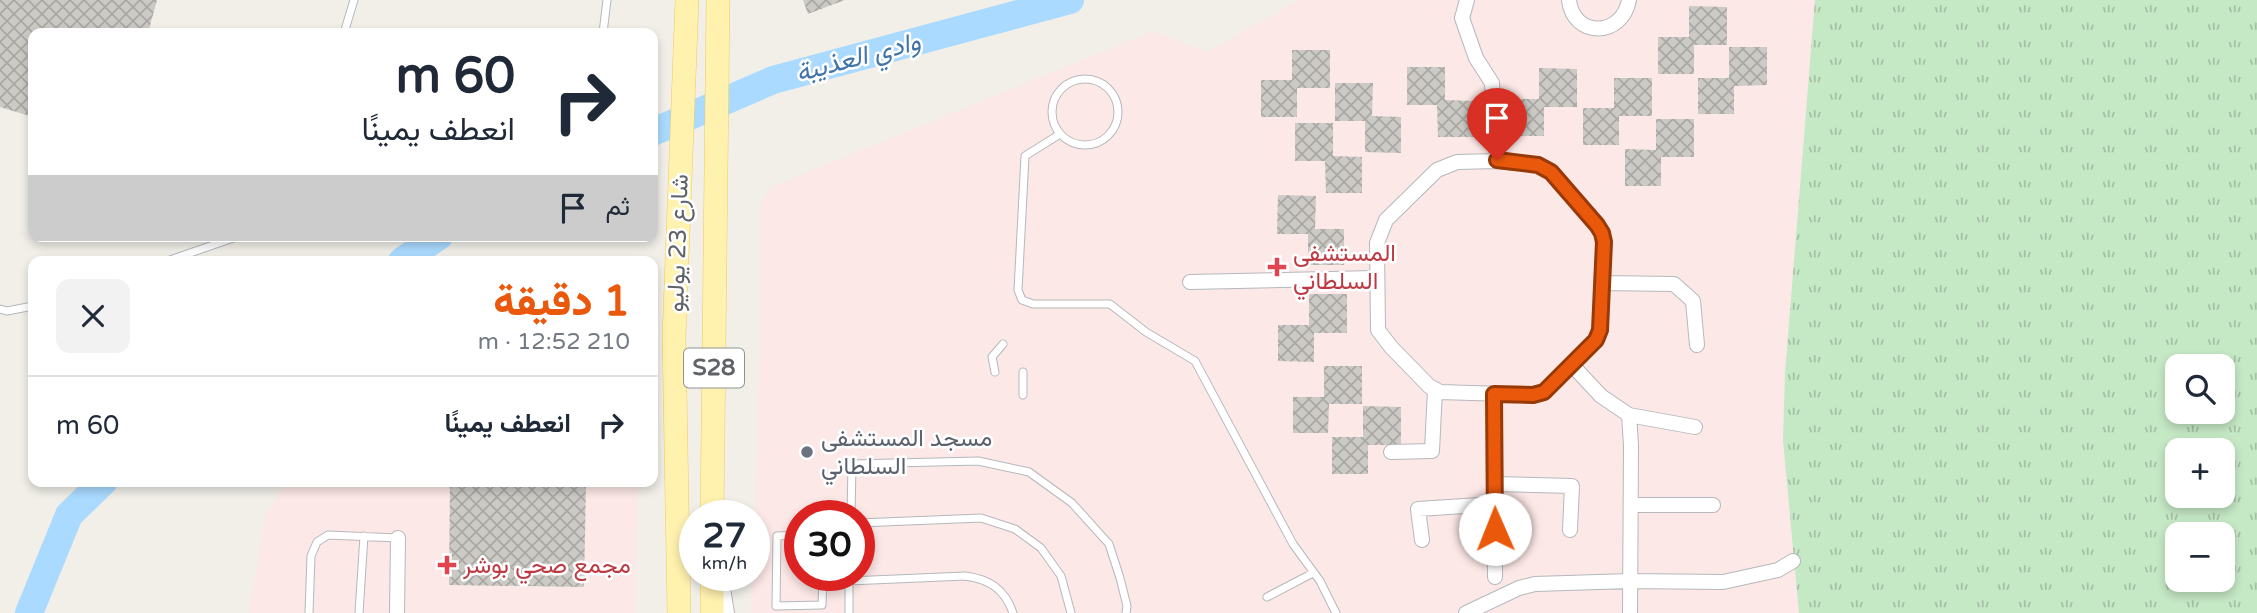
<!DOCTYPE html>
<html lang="ar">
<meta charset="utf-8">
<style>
body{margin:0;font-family:"Varela Round",Vazirmatn,sans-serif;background:#f2f2f3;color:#1f2937;direction:rtl;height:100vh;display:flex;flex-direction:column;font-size:26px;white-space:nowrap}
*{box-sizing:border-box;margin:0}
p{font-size:23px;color:#747a83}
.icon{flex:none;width:38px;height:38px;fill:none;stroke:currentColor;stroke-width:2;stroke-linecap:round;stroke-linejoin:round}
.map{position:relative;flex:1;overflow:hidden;direction:ltr}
.drawer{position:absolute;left:28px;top:256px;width:630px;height:231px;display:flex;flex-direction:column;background:#fff;border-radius:14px;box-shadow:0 4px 10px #0003;direction:rtl}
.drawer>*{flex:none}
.top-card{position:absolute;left:28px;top:28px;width:630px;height:214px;border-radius:14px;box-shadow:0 4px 10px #0003;direction:rtl;background:#fff;color:#1f2937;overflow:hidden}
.fabs{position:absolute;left:2165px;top:354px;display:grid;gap:14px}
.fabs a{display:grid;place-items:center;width:70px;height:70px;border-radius:14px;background:#fff;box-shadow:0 4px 10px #0003;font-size:35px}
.speed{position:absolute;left:679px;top:500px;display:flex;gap:14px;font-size:35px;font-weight:700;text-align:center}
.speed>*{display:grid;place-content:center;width:91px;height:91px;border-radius:50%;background:#fff;box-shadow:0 4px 10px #0003;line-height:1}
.speed small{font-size:18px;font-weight:400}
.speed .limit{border:10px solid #d22;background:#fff;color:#111}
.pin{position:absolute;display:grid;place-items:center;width:60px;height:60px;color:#fff;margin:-72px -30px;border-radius:50% 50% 50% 0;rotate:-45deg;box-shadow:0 0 7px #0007}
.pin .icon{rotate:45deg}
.me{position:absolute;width:77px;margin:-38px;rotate:359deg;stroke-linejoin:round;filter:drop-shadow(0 0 5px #0008)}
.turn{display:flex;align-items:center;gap:24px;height:147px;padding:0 28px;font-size:32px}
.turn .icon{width:91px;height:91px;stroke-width:2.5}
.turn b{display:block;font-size:49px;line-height:60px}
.then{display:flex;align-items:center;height:66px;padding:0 28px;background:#0003;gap:14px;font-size:26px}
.round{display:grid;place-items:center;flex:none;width:74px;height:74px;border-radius:14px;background:#f2f2f3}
.head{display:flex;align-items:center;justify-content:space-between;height:119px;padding:0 28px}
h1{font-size:42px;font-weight:800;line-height:52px;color:#ea580c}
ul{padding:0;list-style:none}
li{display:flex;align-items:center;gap:21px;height:98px;padding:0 28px;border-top:2px solid #e0e1e3}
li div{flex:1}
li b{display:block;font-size:26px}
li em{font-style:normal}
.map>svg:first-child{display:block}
.medical{fill:#fce8e6;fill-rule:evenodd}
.grass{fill:url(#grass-tufts);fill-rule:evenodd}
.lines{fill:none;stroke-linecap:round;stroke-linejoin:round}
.river{stroke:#aadaff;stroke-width:28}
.building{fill:url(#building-cross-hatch)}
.lane-casing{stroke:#b5b8bc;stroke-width:9}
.street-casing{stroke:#b5b8bc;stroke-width:16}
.primary-casing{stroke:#f2c960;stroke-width:24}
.lane{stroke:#fff;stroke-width:7}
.street{stroke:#fff;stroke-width:14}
.primary{stroke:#fff2af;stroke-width:23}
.route-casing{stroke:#983908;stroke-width:18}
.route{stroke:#ea580c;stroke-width:12}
.health-dot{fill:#e0444e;stroke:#fff;stroke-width:2.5}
.worship-dot{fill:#6b7280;stroke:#fff;stroke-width:2.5}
.labels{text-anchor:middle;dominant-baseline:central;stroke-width:5;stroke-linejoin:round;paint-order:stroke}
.shield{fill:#fff;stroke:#8f9295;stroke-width:2}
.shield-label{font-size:23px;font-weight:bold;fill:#5f6368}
.street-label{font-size:24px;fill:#5f6368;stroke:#fff}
.health-label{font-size:24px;fill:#be3a42;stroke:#fff;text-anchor:start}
.worship-label{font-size:24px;fill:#5b616d;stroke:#fff;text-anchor:start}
.water-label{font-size:26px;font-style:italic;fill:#4174aa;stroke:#fff}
</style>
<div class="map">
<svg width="2257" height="613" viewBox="0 0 2257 613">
<defs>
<pattern id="grass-tufts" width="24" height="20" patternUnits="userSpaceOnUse" patternTransform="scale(1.75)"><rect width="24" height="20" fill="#c5e8c5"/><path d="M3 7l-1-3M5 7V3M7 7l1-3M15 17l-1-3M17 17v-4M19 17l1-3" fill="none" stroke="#a3c0a4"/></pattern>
<pattern id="building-cross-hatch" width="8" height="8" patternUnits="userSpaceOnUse" patternTransform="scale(1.75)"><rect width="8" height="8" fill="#cccac5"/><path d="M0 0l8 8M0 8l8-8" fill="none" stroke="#a9a8a4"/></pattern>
</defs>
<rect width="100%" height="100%" fill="#f1efe8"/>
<path class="medical" d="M1299 0H1815L1785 373 1783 440 1799 613H751L752 576H754L759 374 761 202 771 187 1153 31 1207 52ZM800 516H859V576H800Z
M286 481H638L635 613H249L265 518Z"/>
<path class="grass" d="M1815 0H2257V613H1799L1783 440 1785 373ZM2177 366H2222V411H2177ZM2177 450H2222V495H2177ZM2177 534H2222V579H2177Z"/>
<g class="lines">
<path class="river" d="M653 132 773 80 1070 0
M402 261 439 236
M29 613 69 515 104 481"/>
</g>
<path class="building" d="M0 0H157L148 33H33V117L0 107Z
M803 0H845L808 14Z
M1689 6 1727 7V45H1694V74H1658V37H1689Z
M1729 47H1767V85L1734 86V114H1698V78H1729Z
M1292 50H1330V88H1297V117H1261V80H1292Z
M1407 67H1445V100L1474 101V137H1438L1437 105H1407Z
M1539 68 1577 69V107H1544V136H1508V99H1539Z
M1614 78H1652V116H1619V145H1583V108H1614Z
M1335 83H1373L1372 116 1401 117V153L1365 152V121H1335Z
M1656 119H1694V157H1661V186H1625V149L1656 150Z
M1295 123H1333V156L1362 157V193H1326L1325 161H1295Z
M1278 195 1316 196 1315 229H1344V265H1308V234H1277Z
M1309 294H1347V333H1314V362L1278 361V325H1309Z
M1324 366H1362V404H1329L1328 433H1293V397H1324Z
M1363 406 1401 407V445H1368V474H1332V437H1363Z
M450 481H586L584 587 449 585Z"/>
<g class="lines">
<defs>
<path id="lane" d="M344 33 354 0
M603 33 607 0
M1052 112a33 33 0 1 1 66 0a33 33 0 1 1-66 0Z
M1060 134 1025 156 1018 290 1022 300 1033 304H1110L1146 332 1195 361 1293 544 1320 581 1336 613
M167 261 239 236
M0 309 7 311 33 306
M995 372 992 357 1003 344
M1023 372V395
M851 516 852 464 978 461 1029 472 1072 503 1109 544 1120 578 1127 606 1126 613
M859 523 981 518 1015 529 1041 548 1061 576 1071 613
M800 535 777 536 776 606 822 605 823 576
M849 576V613
M849 581 965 576C989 579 1005 589 1013 613
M1267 597 1313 573
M309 613 311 556 317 542 328 535 398 538
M359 613 364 536"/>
<path id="street" d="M1467 0 1462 18 1476 58 1492 83 1497 161
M1569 0C1573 38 1622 38 1629 0
M1497 161 1538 165 1551 172 1597 225 1602 233 1604 242 1600 330 1596 340 1544 392 1533 395 1440 392 1429 386 1391 347 1378 330 1377 243 1386 220 1437 170 1457 162Z
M1190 282 1376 278
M1602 283 1674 284 1693 301 1697 345
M1572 365 1601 396 1629 415 1695 427
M1494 394 1495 577
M1629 415 1631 445 1630 613
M1391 452 1432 451 1435 389
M1494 484 1572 486 1570 530
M1631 505H1713
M1422 540 1418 509 1495 504
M721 576 727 613
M397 613 398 538
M1466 613 1519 588 1535 584 1630 581 1723 582 1778 570 1793 561"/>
<path id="primary" d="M712 516 718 0
M712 576V613
M679 613 674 336 687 0"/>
</defs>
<use href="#lane" class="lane-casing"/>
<use href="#street" class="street-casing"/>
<use href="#primary" class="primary-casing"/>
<use href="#lane" class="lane"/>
<use href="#street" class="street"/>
<use href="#primary" class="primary"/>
</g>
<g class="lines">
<defs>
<path id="route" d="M1495 529 1494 394 1533 395 1544 392 1596 340 1600 330 1604 242 1602 233 1597 225 1551 172 1538 165 1497 160"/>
</defs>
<use href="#route" class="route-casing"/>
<use href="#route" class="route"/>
</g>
<g class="health-dot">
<path d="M1273.5 256.5h7v7h7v7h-7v7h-7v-7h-7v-7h7z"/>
<path d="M443.5 554.5h7v7h7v7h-7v7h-7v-7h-7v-7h7z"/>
</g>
<circle class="worship-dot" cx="807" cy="452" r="7"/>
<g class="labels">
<rect class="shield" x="684" y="348.5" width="60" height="39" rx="5"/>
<g class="shield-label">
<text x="714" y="368">S28</text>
</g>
<g class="street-label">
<text transform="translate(678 243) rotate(-88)">شارع 23 يوليو</text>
</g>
<g class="health-label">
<text x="1293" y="253">المستشفى<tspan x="1293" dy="28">السلطاني</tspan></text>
<text x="463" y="565">مجمع صحي بوشر</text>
</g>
<g class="worship-label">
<text x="821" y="438">مسجد المستشفى<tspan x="821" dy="28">السلطاني</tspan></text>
</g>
<g class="water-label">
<text transform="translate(858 57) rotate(-15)">وادي العذيبة</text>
</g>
</g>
</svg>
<div class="fabs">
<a><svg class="icon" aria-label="search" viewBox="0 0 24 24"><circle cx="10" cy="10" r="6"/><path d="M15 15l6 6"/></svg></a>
<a>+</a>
<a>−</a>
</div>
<div class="speed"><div>27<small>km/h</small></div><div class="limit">30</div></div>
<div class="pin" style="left:1497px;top:160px;background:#d93025"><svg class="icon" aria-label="arrive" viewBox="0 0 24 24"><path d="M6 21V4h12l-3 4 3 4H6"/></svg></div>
<svg class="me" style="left:1495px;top:529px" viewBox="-20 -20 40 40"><circle r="19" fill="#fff"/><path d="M0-13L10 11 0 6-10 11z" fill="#ea580c"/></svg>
<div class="top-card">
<div class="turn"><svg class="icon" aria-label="right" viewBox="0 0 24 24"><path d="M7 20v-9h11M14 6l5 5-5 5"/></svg><div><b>60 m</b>انعطف يمينًا</div></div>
<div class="then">ثم<svg class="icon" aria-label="arrive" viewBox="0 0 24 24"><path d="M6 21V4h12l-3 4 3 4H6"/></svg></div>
</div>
<section class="drawer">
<div class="head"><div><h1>1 دقيقة</h1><p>210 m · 12:52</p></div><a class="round"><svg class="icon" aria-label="close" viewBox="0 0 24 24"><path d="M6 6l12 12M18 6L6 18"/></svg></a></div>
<ul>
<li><svg class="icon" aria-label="right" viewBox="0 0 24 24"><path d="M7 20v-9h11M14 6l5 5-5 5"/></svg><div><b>انعطف يمينًا</b></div><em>60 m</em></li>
</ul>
</section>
</div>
